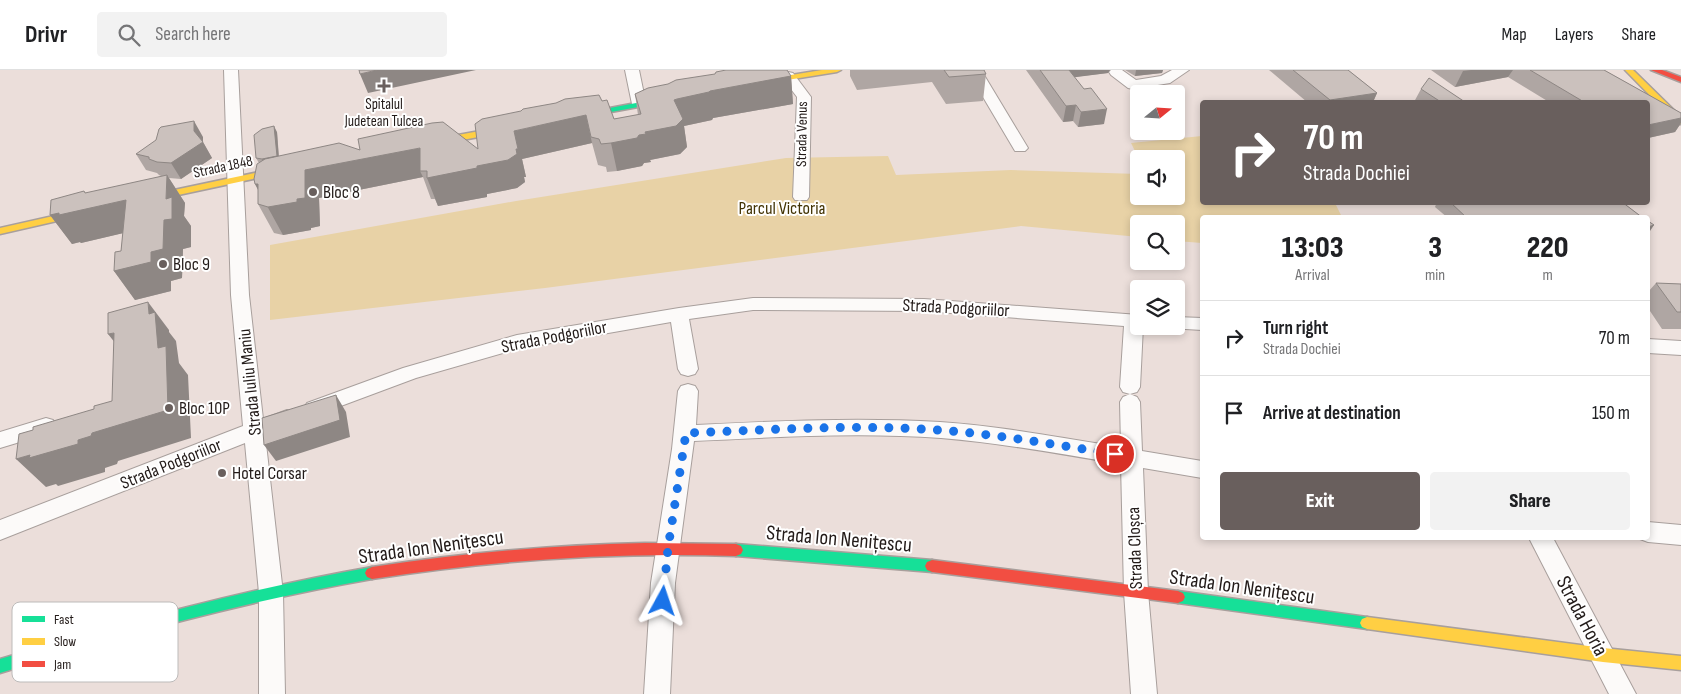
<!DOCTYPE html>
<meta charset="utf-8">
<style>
body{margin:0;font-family:"Sofia Sans Condensed",sans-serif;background:#f2f2f2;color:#202124;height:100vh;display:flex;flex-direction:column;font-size:19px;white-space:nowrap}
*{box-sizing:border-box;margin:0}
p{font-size:16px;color:#757577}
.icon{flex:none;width:28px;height:28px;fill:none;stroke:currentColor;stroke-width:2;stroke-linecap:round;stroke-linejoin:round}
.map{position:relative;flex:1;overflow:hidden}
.panel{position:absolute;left:1200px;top:145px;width:450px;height:325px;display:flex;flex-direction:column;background:#fff;border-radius:5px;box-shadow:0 2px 8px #0003}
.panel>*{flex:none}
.banner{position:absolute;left:1200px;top:30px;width:450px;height:105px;border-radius:5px;box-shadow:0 2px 8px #0003;background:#695f5d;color:#fff;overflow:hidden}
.needle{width:32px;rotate:72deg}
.fabs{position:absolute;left:1130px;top:15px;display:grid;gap:10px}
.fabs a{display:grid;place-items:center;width:55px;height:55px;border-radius:5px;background:#fff;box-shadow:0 2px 8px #0003;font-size:25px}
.pin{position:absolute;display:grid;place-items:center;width:42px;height:42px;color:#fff;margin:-21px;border:2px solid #fff;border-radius:50%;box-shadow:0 1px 5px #0007}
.me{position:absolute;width:55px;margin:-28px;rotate:5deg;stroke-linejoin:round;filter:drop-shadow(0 0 4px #0008)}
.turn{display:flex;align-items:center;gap:18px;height:105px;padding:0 20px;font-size:22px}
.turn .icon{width:65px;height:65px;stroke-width:2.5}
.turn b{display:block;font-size:35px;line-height:42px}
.eta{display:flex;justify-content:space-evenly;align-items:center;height:85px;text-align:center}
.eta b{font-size:30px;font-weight:800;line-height:35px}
.cta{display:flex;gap:10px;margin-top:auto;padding:10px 20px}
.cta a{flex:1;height:58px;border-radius:5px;background:#695f5d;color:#fff;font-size:20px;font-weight:800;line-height:58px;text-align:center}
.cta a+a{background:#f2f2f2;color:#202124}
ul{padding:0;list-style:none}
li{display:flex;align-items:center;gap:15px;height:75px;padding:0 20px;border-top:1px solid #e0e0e0}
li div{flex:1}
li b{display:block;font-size:19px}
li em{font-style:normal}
header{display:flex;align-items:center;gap:30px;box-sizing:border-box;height:70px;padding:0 25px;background:#fff;border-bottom:1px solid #e0e0e0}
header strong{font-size:24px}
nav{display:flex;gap:28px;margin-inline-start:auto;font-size:18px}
.search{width:350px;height:45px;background:#f2f2f2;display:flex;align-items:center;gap:12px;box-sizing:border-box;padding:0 18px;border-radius:5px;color:#757577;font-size:19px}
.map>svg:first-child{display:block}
.green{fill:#e8d2a6}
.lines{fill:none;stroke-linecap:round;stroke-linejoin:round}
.street-casing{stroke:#a89f9c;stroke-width:2}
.fast-casing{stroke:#a89f9c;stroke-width:3}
.slow-casing{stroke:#a89f9c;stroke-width:3}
.jam-casing{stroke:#a89f9c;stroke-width:3}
.street{fill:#fcfaf9;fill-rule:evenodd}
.fast{fill:#16e098;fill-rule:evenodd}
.slow{fill:#ffcf43;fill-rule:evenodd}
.jam{fill:#f24e42;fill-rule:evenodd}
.wall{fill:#afa6a3}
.shaded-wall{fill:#8e8784}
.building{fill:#cbc1bd;stroke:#8e8784}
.route{stroke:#1a73e8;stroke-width:9;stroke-dasharray:0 16.2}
.poi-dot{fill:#695f5d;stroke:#fff;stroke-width:2}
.labels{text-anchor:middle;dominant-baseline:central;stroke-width:4;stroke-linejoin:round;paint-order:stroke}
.far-poi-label{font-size:15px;fill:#231b19;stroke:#fff}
.far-street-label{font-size:15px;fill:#231b19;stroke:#fff}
.poi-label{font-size:18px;fill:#231b19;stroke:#fff;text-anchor:start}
.park-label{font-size:18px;fill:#433405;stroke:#fff}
.street-label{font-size:18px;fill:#231b19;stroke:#fff}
.near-street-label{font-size:21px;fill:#231b19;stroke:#fff}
.key{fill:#fff;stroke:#bdbbba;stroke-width:1}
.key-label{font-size:14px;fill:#231b19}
</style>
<header>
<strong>Drivr</strong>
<div class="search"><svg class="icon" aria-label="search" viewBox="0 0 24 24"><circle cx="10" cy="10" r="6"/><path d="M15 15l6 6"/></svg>Search here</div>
<nav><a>Map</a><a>Layers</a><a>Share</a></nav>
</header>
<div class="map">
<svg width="1681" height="624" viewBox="0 0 1681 624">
<rect width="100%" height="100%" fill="#ebdeda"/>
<path class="green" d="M1202 66V132L1335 133 1342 147 1202 148V173L1176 171V154H1139V167L1021 156 545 218 270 250V175L516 131 786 88 888 86 896 105 1011 100 1139 104V126H1176V89H1139L1131 73Z"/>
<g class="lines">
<defs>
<path id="street" d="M224 0H238L249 225 263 349 287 340 294 342 297 348 294 354 265 365 283 523 285 624H259V523L245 373 0 470V450L243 356 231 225Z
M625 0H639L646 34 644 37H634L632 34Z
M967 0H981L1028 78 1025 81H1015Z
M1111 0H1122L1136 10 1161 6 1172 0H1189L1170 13 1133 19 1128 18 1111 5 1109 2Z
M788 2 793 3 811 27 809 127 807 130H795L793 127 797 27 781 6Z
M753 228 924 229 1139 245V256H1143L1140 317 1137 322 1130 324 1123 322 1120 317 1124 256 924 241 753 240 689 249 698 299 695 304 688 306 681 304 678 299 671 252 517 279 416 308 314 346 307 343 304 338 307 333 403 298 517 265 679 238Z
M1176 247 1202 248V260L1169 258V256H1176Z
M1648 269 1681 271V285L1648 283Z
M688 314 695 316 698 321 696 355C777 351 858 347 940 352 1000 356 1061 368 1121 377L1120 332 1123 327 1130 324 1137 327 1140 332 1142 381 1202 391V408L1143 398 1148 522 1157 624H1131L1124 522 1121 394C1061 384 1001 373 941 368 859 362 776 367 694 371L675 513 670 624H644L651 513 672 379 678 321 681 316Z
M46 348 53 350 56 356 53 362 0 378V362Z
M1648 452 1681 455V475L1648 472 1640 469 1639 468H1648Z
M1529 468H1553L1636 624H1609Z"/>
<path id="fast" d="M673 26 677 28 676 30 573 49 569 47 573 45Z
M736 474 932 490 937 492 939 496 937 500 932 502 736 486 731 484 729 480 731 476Z
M372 497 377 499 379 503 377 507 372 509C246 531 123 565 0 603V589C123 553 246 519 372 497Z
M1178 521 1367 547 1372 549 1374 553 1372 557 1367 559 1178 533 1173 531 1171 527 1173 523Z"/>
<path id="slow" d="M822 0H841L837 2 755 15 751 13 755 11Z
M1625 0H1633L1681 47V54H1678Z
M513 55 517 58 516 60 425 77 421 74 425 71Z
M292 95 296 98 295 100 141 133 136 130 141 127Z
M89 138 94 141 92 143 0 164V158Z
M1367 547 1603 578 1681 586V600L1603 592 1367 559 1362 557 1360 553 1362 549Z"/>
<path id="jam" d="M1651 0H1662L1681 7V12Z
M645 473 736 474 741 476 743 480 741 484 736 486C613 482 493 490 372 509L367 507 365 503 367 499 372 497C463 483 553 475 645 473Z
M932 490 1178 521 1183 523 1185 527 1183 531 1178 533 932 502 927 500 925 496 927 492Z"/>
</defs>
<use href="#street" class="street-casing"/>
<use href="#fast" class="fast-casing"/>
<use href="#slow" class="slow-casing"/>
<use href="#jam" class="jam-casing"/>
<use href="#street" class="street"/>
<use href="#fast" class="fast"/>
<use href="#slow" class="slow"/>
<use href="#jam" class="jam"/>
</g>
<path class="wall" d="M850 0H984L986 4 983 31 946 34 932 12 857 20 850 6Z
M1026 0H1110L1108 3 1074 7 1104 54 1078 57 1073 51 1063 52Z
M1125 0H1163L1162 3 1135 6Z
M1269 0H1348L1377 23 1373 32H1307Z
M1431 0H1604L1681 43V53L1675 62 1648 68V32H1549L1508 7 1455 17Z
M791 6 793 34 713 48 712 50 684 56 687 77 680 84 650 90 651 92 644 93 642 96 617 101 607 102 606 97 598 95 592 73 522 89 526 107H524L525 112 517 118 487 124V127L438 136 435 129H431L423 107 319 128 320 156 311 158V160L283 165 274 163 258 134V120L255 114 259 93 256 88 277 62 279 86 360 80 478 79 602 31 614 49 638 45 635 24Z
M1421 19 1465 32H1414Z
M203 67V72L212 88 181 109 169 108 185 133 184 146 191 156V177L183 179 182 208 171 211V221L135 230 114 201 121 181 123 163 81 173 80 172 72 174 50 145 161 106 159 105 157 103 146 100 136 84Z
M1437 132H1622L1643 148H1448L1435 137Z
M1656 213 1681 214V259H1662L1648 238V222Z"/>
<path class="shaded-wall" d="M377 0H476L368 23 360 4Z
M1063 0H1110L1108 3 1061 9Z
M1136 0H1163L1162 3 1135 6Z
M1471 0H1513L1508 7 1455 17 1463 1Z
M791 6 793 34 713 48 712 50 684 56 687 77 680 84 650 90 651 92 644 93 642 96 617 101 611 73 639 65 645 62 674 30 677 29 710 21Z
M1377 23 1373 32H1329L1330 30Z
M1076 35 1073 51 1063 52 1066 36Z
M1107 39 1104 54 1078 57 1081 42Z
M586 45 592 73 522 89 526 107H524L525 112 517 118 487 124V127L438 136 427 108 477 96 516 79 514 61Z
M1681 48V53L1675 62 1648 68V55Z
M194 51 203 67V72L212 88 181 109 171 93 194 61Z
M274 56 277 62 279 92 264 94 262 89Z
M420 78V101L423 107 319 128 320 156 311 158V160L283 165 255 114H258L297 129 305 100Z
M167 105 185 133 184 146 191 156V177L183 179 182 208 171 211V221L135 230 114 201 166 129Z
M84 121 95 137 126 130 145 158 81 173 80 172 72 174 50 145 85 123Z
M1654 155 1648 164V157Z
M148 232 169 260V262L176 271 179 293 188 305 191 368 118 391 117 394 105 398V402L58 416 56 414 46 417 16 389 78 370 92 363 158 278 149 244Z
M114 263 131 293 108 264Z
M336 325 346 342 350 367 276 391 264 375Z"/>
<path class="building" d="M359 0H377L360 4Z
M726 0H787L791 6 710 21 709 22 677 29 674 30 683 49 676 56 645 62 646 64 639 65 637 68 611 73 601 74 599 69 591 67 586 45 514 61 518 79H516L517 84 508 90 477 96V98L427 108V101H420V78L305 100V128L297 129V132L268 137 258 134V114H255L254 109 257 94 265 89 339 73 360 80 358 69 432 53 443 52 478 79 475 54 482 49 521 41 523 39 556 33 565 29 599 25 602 31 607 30 614 49 641 44 635 24 648 18 668 14 676 10 715 4 716 2Z
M944 0H984L986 4 949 7Z
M1040 0H1069L1084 19 1091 18 1107 39 1081 42 1076 35 1066 36Z
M1293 0H1348L1377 23 1330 30Z
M1530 0H1604L1681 43V48L1648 55V32H1584Z
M1429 8 1465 32H1441L1421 19Z
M194 51V61L203 72 171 93 157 92 149 89V87L136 84 156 70 159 59 161 57Z
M274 56 277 86 262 89 256 88 254 65 262 59Z
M167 105 166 129 172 127V149L164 150 163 179 151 182V192L114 201 115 182 121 181 126 130 59 145V143L50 145 51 130 84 121 85 123Z
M1450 132H1622L1643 148H1467Z
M1648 151 1654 155 1648 157Z
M1656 213 1681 214V242H1677Z
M148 232 149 244 155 242 158 278 166 276 168 340 92 363 91 366 78 370V374L29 388 30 385 16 389 19 364 33 360V357L94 339V336L112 331 114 263 108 264V243Z
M336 325 340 350 264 375 262 348Z"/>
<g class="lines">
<path class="route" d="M663 531 668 478 686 363C770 360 854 354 937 360 997 364 1056 375 1115 384"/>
</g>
<g class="poi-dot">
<path d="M381.5 8.5h5v5h5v5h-5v5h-5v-5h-5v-5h5z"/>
<circle cx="313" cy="122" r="5"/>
<circle cx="163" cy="194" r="5"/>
<circle cx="169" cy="338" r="5"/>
<circle cx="222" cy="403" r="5"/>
</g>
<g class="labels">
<g class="far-poi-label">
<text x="384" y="34">Spitalul<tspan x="384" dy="17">Judetean Tulcea</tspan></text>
</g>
<g class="far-street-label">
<text transform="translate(802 64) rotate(-89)">Strada Venus</text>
<text transform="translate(223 97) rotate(-12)">Strada 1848</text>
</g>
<g class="poi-label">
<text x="323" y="122">Bloc 8</text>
<text x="173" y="194">Bloc 9</text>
<text x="179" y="338">Bloc 10P</text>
<text x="232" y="403">Hotel Corsar</text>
</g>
<g class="park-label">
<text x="782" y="138">Parcul Victoria</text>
</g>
<g class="street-label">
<text transform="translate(956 238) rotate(3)">Strada Podgoriilor</text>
<text transform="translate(554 267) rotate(-11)">Strada Podgoriilor</text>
<text transform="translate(250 312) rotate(-96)">Strada Iuliu Maniu</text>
<text transform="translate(171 394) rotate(-22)">Strada Podgoriilor</text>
<text transform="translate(1135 478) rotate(-92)">Strada Cloșca</text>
</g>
<g class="near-street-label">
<text transform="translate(839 469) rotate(5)">Strada Ion Nenițescu</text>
<text transform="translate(431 477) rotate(-8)">Strada Ion Nenițescu</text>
<text transform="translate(1242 517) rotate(8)">Strada Ion Nenițescu</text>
<text transform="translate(1582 546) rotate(62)">Strada Horia</text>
</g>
</g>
<rect x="12" y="532" width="166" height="80" rx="8" class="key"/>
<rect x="22" y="546" width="23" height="6" fill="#16e098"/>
<rect x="22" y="568" width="23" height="7" fill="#ffcf43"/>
<rect x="22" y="591" width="23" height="6" fill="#f24e42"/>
<g class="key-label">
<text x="54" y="554">Fast</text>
<text x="54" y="576">Slow</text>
<text x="54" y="599">Jam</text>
</g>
</svg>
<div class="fabs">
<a><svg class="needle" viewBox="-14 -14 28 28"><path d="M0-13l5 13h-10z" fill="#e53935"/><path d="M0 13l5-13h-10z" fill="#757577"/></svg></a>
<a><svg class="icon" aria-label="sound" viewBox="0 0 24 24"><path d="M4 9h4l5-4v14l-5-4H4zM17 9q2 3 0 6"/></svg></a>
<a><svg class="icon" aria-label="search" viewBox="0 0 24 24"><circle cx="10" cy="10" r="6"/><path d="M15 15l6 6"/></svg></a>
<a><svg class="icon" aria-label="layers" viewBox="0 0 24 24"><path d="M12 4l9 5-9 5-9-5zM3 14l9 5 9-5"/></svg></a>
</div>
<div class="pin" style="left:1115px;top:384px;background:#d93025"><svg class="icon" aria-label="arrive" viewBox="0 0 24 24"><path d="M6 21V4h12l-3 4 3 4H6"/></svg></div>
<svg class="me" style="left:663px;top:531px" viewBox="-20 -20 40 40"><path d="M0-17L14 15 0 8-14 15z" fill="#1a73e8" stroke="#fff" stroke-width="4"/></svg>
<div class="banner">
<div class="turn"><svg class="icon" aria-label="right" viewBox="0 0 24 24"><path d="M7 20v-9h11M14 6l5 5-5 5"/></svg><div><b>70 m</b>Strada Dochiei</div></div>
</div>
<section class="panel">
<div class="eta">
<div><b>13:03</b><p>Arrival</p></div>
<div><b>3</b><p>min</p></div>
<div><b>220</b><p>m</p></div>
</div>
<ul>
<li><svg class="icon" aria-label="right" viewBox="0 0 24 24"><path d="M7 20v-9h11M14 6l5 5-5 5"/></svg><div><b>Turn right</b><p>Strada Dochiei</p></div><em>70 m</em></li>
<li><svg class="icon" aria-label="arrive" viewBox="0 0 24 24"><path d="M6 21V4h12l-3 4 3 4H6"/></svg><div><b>Arrive at destination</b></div><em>150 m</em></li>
</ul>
<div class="cta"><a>Exit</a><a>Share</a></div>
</section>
</div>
